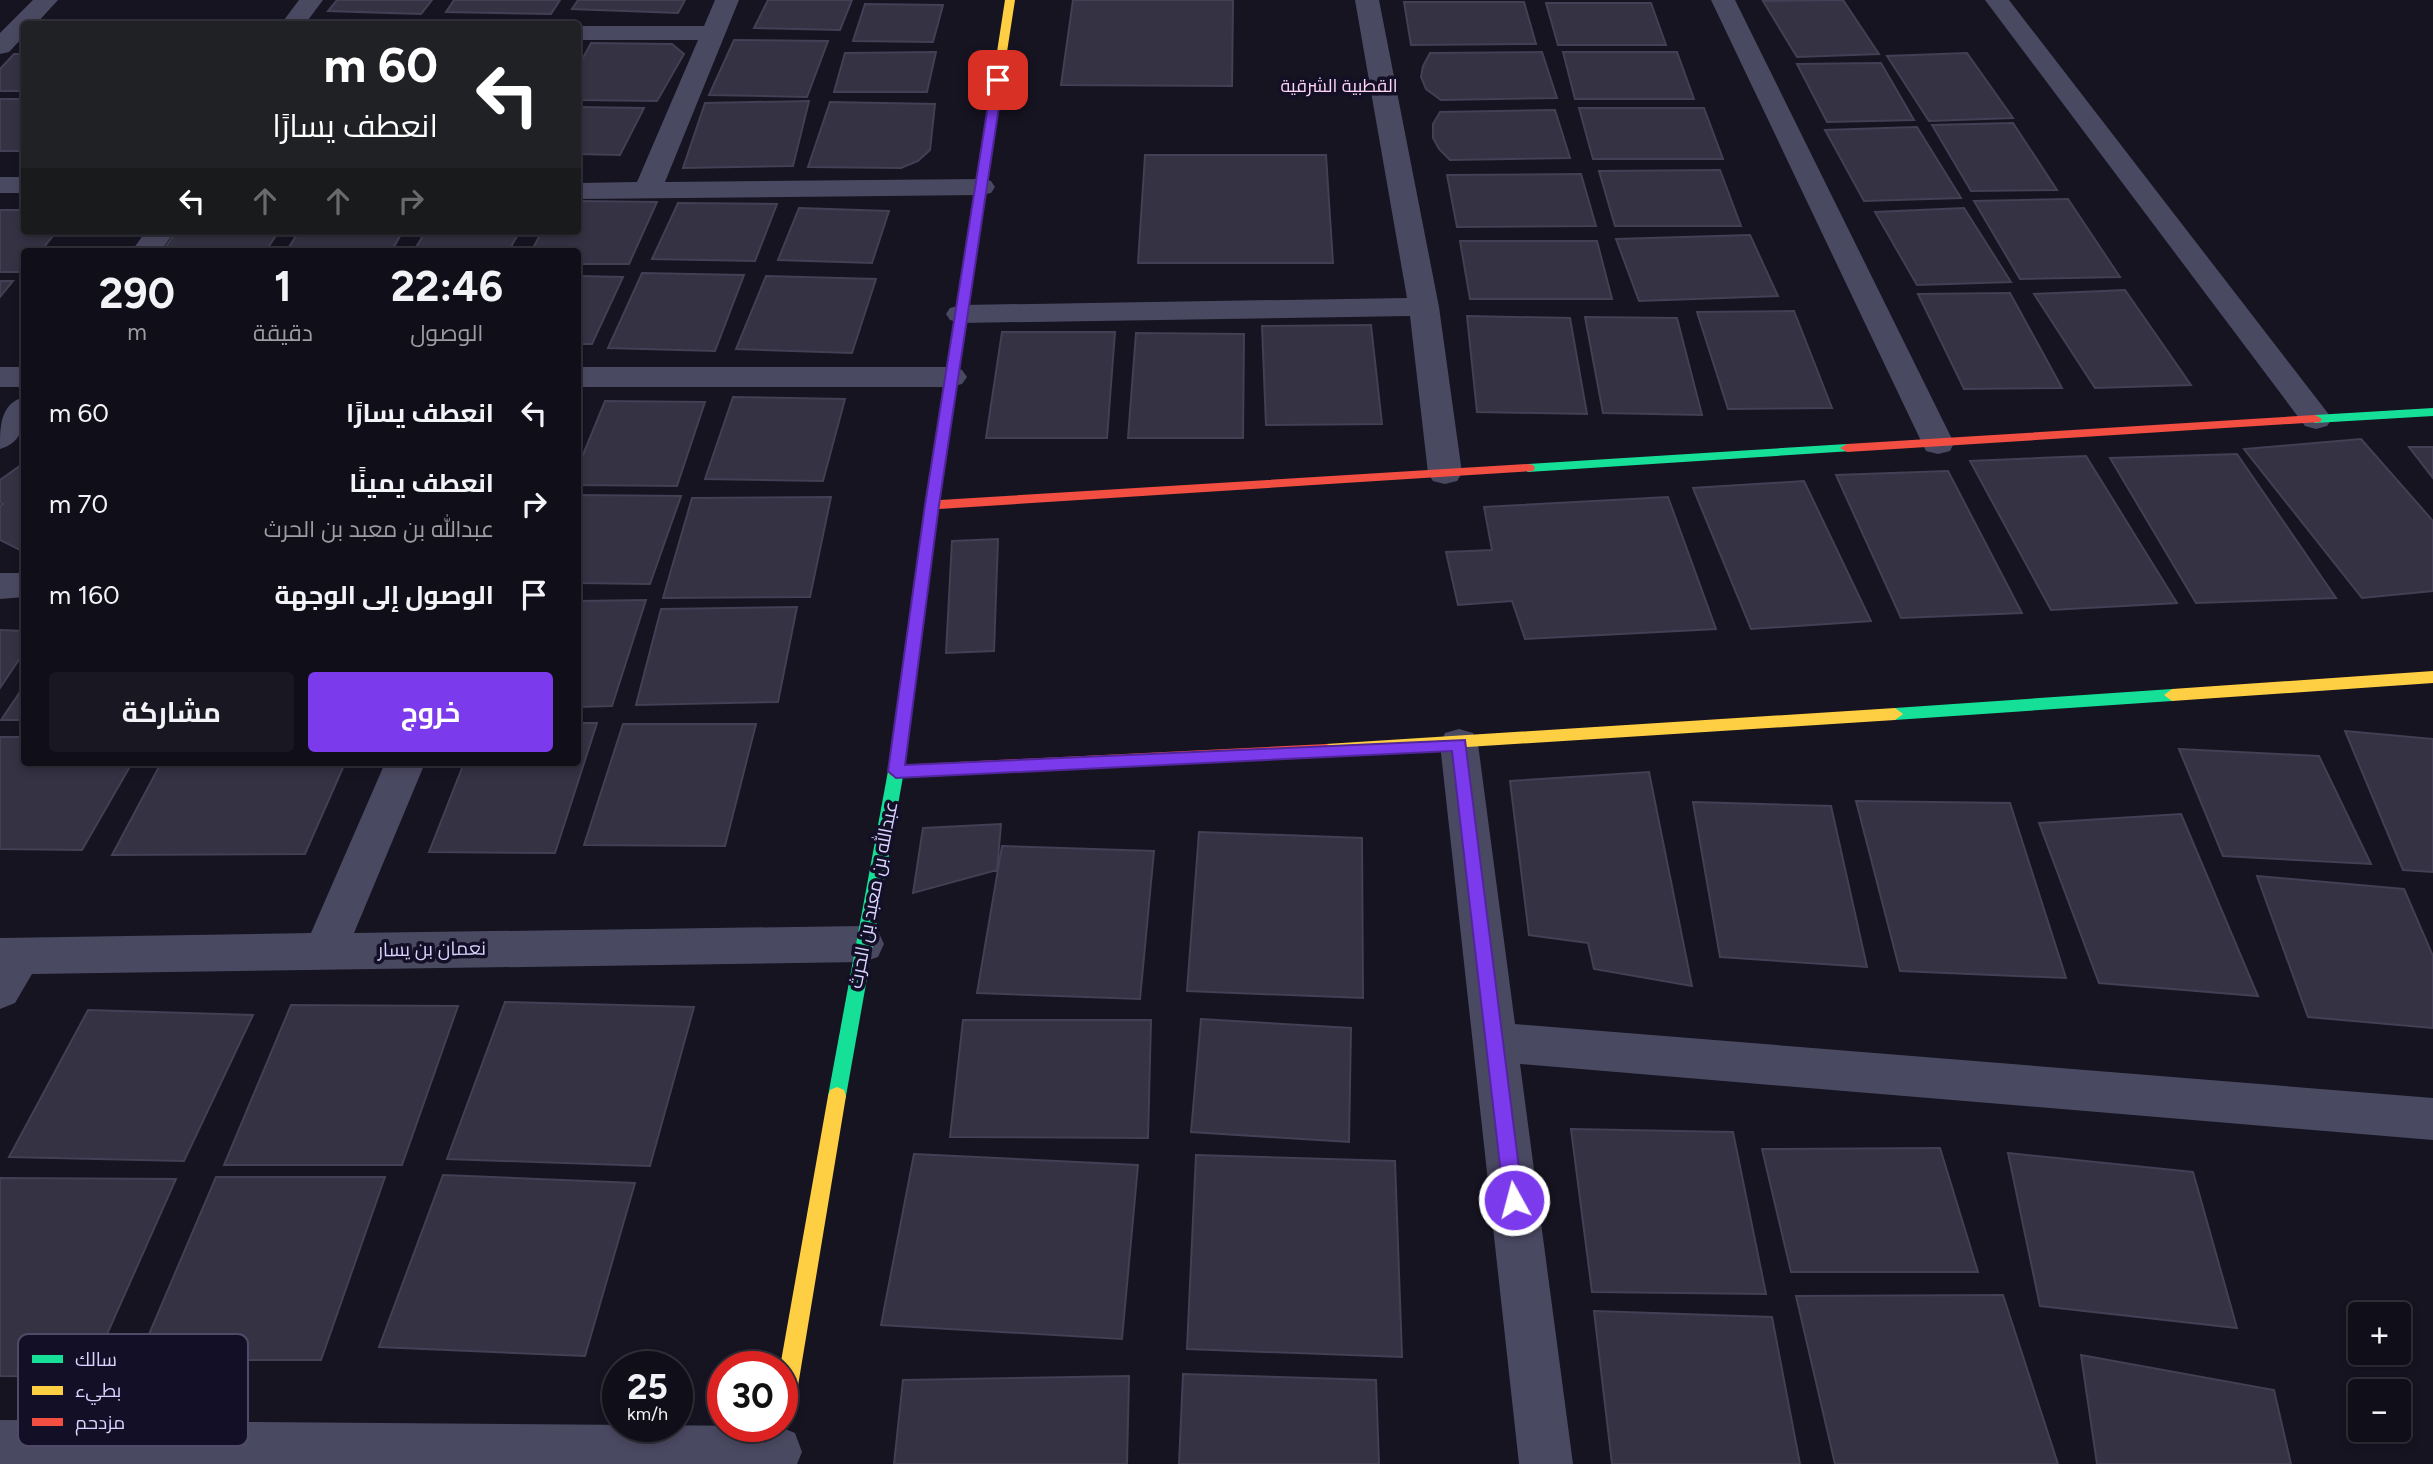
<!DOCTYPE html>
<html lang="ar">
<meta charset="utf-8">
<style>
body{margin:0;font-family:Figtree,Cairo,sans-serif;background:#191822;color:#f1f3f6;direction:rtl;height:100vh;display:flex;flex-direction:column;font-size:26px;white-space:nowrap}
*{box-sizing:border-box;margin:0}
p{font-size:23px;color:#9c9ca2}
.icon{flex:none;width:38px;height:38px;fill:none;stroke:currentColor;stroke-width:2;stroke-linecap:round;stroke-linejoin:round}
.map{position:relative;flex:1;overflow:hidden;direction:ltr}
.drawer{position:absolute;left:21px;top:248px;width:560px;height:518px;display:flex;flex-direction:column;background:#100f19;border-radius:7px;box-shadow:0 4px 10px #0003,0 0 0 2px #302f38;direction:rtl}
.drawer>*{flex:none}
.top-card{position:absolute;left:21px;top:21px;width:560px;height:214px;border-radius:7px;box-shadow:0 4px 10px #0003,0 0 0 2px #302f38;direction:rtl;background:#202124;color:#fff;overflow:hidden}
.tools{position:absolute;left:2348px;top:1302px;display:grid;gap:14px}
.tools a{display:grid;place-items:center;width:63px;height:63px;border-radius:7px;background:#100f19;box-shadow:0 4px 10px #0003,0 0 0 2px #302f38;font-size:35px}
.speed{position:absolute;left:602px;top:1351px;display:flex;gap:14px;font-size:35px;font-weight:700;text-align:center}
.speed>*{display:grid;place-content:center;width:91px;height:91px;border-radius:50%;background:#100f19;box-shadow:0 4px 10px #0003,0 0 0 2px #302f38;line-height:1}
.speed small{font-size:18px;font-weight:400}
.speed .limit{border:10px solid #d22;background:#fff;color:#111}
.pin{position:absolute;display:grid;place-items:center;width:60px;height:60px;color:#fff;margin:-30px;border-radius:14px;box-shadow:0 4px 10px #0006}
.me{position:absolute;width:77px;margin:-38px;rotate:353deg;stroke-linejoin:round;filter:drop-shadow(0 0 5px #0008)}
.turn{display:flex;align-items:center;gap:24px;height:147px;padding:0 28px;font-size:32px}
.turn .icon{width:91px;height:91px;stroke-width:2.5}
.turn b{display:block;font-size:49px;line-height:60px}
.lanes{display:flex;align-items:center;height:66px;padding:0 28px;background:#0003;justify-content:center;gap:35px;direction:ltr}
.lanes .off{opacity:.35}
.eta{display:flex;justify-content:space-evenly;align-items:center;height:119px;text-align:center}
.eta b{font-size:42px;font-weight:700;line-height:49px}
.cta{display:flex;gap:14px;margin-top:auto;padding:14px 28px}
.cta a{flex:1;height:80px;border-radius:7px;background:#7c3aed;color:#fff;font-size:28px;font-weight:700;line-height:80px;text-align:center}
.cta a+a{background:#191822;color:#f1f3f6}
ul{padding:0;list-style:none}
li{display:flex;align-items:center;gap:21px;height:91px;padding:0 28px}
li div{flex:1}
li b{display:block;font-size:26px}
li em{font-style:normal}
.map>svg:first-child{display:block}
.building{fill:#343243;stroke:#433f54;stroke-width:2}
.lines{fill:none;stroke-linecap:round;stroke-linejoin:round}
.street{fill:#4a4962;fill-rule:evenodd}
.fast{fill:#16e098;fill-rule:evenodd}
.slow{fill:#ffcf43;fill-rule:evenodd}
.jam{fill:#f24e42;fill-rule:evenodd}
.route{fill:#7c3aed;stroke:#51269a;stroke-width:2}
.labels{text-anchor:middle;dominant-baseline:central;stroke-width:7;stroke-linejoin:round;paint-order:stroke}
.far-neighbourhood-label{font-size:18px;fill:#ffd6f0;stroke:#130f26}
.street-label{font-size:19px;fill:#d9d4ff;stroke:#130f26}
.key{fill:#130f26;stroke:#4e4a67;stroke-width:2}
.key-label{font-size:19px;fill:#d9d4ff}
</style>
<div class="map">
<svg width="2433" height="1464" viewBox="0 0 2433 1464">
<rect width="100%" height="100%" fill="#161421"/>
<path class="building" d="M337 0H432L421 14 328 11Z
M454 0H560L551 14 446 12Z
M578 0H685L678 13 572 9Z
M768 0H852L840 30 754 28Z
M1073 0H1233L1232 86 1061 85Z
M1843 0 1879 54 1797 57 1763 1Z
M1404 2H1524L1536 44 1411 45Z
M1546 3H1651L1666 45H1558Z
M865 4 943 5 933 42 853 41Z
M734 40 828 41 807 97 709 95Z
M591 43 672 44 684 54 657 101 578 100V67Z
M936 52 927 92H834L845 53Z
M1542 52 1557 98 1441 100 1426 89 1421 77 1423 66 1430 53Z
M1563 52H1677L1694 99H1575Z
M1967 53 2013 118 1929 121 1887 56Z
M14 54H24V91H0V69Z
M1881 63 1914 120 1827 122 1797 64Z
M0 99H24V151H0Z
M809 101 793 166 683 168 705 103Z
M830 102 935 104 930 150 918 161 901 168 808 167Z
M578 107 644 108 620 155 578 154Z
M1579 108H1704L1723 159H1593Z
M1555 110 1570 158 1450 160 1439 149 1433 138V124L1440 112Z
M2013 123 2057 190 1971 191 1932 125Z
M1917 127 1961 198 1864 201 1825 130Z
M1145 155H1326L1333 263H1138Z
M1720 170 1741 226H1615L1599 171Z
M1581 174 1596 226 1457 227 1447 175Z
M2068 199 2120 277 2020 279 1974 201Z
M578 201 657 202 629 264H578V252H531L542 231H578Z
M678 203 777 204 755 261 652 259Z
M799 208 889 211 872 263 778 260Z
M1964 208 2011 282 1917 285 1875 212Z
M0 210H24V231H57L40 252H24V272H0Z
M177 231H279L265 252H162Z
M299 231H403L391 252H286Z
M426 231H520L508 252H413Z
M1750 235 1778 296 1639 301 1616 239Z
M1460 241H1597L1612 299H1470Z
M642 273 744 275 715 351 608 348Z
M578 276 623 277 592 344H578Z
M766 276 876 279 852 353 736 349Z
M0 281H13L0 297Z
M2125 290 2191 385 2095 388 2034 294Z
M2010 293 2062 388 1964 389 1918 294Z
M1794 311 1832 408 1728 409 1697 312Z
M1467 316 1570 318 1587 414 1477 412Z
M1585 317 1677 318 1702 415 1603 413Z
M1371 325 1382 424 1266 425 1262 326Z
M1002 332H1115L1107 438H986Z
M1136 333 1244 334 1243 438H1128Z
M733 397 845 399 823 481 705 479Z
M605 401 705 402 677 486 578 485V467Z
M2361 439 2433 521V591L2362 598 2244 449Z
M2409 447H2433V478Z
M2237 454 2336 598 2196 603 2110 458Z
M2086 456 2177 603 2051 610 1970 461Z
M24 463V552L0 540V506L3 504 0 502V480Z
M1948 471 2022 613 1901 618 1836 475Z
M1804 481 1871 621 1751 629 1693 488Z
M578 495 681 496 650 584 578 583Z
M831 497 810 597 663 598 692 498Z
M1668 497 1716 629 1525 639 1512 601 1458 605 1446 552 1492 550 1484 507Z
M998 539 994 651 946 653 952 541Z
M646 600 612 706 578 707V601Z
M797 607 778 702 636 705 661 609Z
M0 630 24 631V652L0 688Z
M24 686V720H1Z
M578 723H597L555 853 429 852 464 763H578Z
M623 724H756L725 846 584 845Z
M2345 731 2433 739V872L2403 870Z
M0 737H24V763H132L82 850 0 849Z
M2179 749 2319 756 2371 864 2223 856Z
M161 763H345L305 854 112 855Z
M1649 772 1692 986 1594 969 1588 943 1529 935 1510 781Z
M1856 801 2010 803 2066 978 1900 971Z
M1693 802 1831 806 1867 967 1720 957Z
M2181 814 2258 996 2099 983 2039 823Z
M1001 824 997 870 913 893 923 828Z
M1199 832 1362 838 1363 998 1187 991Z
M1002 846 1154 851 1140 999 977 993Z
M2257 876 2404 889 2433 956V1028L2308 1017Z
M505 1002 694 1007 650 1166 447 1159Z
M291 1005 458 1006 402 1165H224Z
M88 1010 253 1015 184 1161 9 1157Z
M1201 1019 1351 1028 1349 1142 1191 1132Z
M963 1020H1151L1148 1138 950 1137Z
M1571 1129 1733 1132 1766 1294 1592 1292Z
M1940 1148 1978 1272H1791L1762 1149Z
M2008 1153 2193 1172 2237 1328 2040 1306Z
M914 1154 1138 1165 1122 1339 881 1325Z
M1196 1155 1395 1161 1402 1357 1187 1349Z
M443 1175 635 1183 585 1356 379 1347Z
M216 1177H385L321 1360H138Z
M0 1178 176 1179 88 1377 0 1376Z
M2003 1295 2058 1464H1835L1796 1296Z
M1594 1311 1772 1317 1800 1464H1612Z
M2081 1355 2274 1390 2291 1464H2097Z
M1183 1374 1376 1380 1379 1464H1179Z
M1129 1376 1127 1464H894L903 1380Z"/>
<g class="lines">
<path class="street" d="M33 0H58L36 24H24V36L9 52 0 54V33Z
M299 0H323L305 24H281Z
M715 0H739L665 182 981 179 991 181 995 187 991 193 981 195 578 199V183L637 182 698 40H578V26H704Z
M1355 0H1379L1439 307 1462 473 1457 481 1445 484 1433 481 1428 473 1410 316 961 323 950 320 946 314 950 308 961 305 1407 298Z
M1711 0H1735L1954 443 1950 451 1938 454 1926 451 1922 443Z
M1985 0H2009L2327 412 2332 419 2327 426 2316 429 2305 426Z
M0 177H24V193H0Z
M146 231H175L160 252H131Z
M0 367H24V387H0Z
M578 367H951L962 370 967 377 962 384 951 387H578Z
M24 397C26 419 25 442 0 449 0 426 0 404 24 397Z
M0 573H24V597L0 599Z
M1459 729 1473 733 1478 744 1515 1024 2433 1098V1140L1520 1064 1573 1464H1519L1440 744 1445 733Z
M385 763H425L354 933 863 926 878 931 884 944 878 957 863 962 32 974 15 1003 0 1009V938L311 933Z
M0 1420 778 1426 795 1433 802 1452 797 1464H0Z"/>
<path class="fast" d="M2433 408V416L2315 423 2308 419 2315 415Z
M1847 444 1852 445V451L1528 472 1521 468 1528 464Z
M924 556 931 561 904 771 846 1096 844 1102 837 1105 830 1102 828 1096 888 771 917 561Z
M2172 689 2180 695 2172 701 1895 720 1887 714 1895 708Z"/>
<path class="slow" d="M1005 0H1015L996 123 991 126 986 123Z
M2433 671V683L2172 701 2164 695 2172 689Z
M1895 708 1903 714 1895 720 1326 756 1320 754 1318 750 1320 746 1326 744Z
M837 1087 844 1090 846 1096 793 1416 790 1424 782 1427V1367H780L828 1096 830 1090Z"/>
<path class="jam" d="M991 120 996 123 940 500 1528 464 1533 465 1535 468 1533 471 939 509 931 561 924 566 919 565 917 561 925 505 986 123Z
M2315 415 2322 419 2320 422 1847 452 1840 448 1847 444Z
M1326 744 1332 746 1334 750 1332 754 1326 756 896 777 890 775 888 771 890 767 896 765Z"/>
</g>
<path class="route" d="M998 77 1003 80 939 505 905 765 1465 740 1523 1200 1521 1207 1514 1210 1507 1207 1504 1200 1452 751 896 778 888 771 925 505 992 80Z"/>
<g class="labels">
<g class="far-neighbourhood-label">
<text x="1339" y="86">القطبية الشرقية</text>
</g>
<g class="street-label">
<text transform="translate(873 895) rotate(-79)">عبدالله بن معبد بن الحرث</text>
<text transform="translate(432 949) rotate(-1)">نعمان بن يسار</text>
</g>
</g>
<rect x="18" y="1334" width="230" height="112" rx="10" class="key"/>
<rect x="32" y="1355" width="31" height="8" fill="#16e098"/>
<rect x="32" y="1386" width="31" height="9" fill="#ffcf43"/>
<rect x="32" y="1418" width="31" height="8" fill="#f24e42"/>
<g class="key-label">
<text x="75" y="1366">سالك</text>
<text x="75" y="1397">بطيء</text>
<text x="75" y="1429">مزدحم</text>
</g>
</svg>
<div class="tools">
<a>+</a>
<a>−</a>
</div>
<div class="speed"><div>25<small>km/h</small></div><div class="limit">30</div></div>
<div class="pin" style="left:998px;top:80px;background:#d93025"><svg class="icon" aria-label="arrive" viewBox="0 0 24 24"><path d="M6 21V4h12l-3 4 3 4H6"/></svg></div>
<svg class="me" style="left:1514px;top:1200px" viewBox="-20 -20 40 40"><circle r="17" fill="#7c3aed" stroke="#fff" stroke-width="3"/><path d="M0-11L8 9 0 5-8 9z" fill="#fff"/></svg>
<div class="top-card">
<div class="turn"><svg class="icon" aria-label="left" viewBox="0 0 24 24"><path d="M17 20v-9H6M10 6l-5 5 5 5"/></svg><div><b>60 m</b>انعطف يسارًا</div></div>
<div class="lanes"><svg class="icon" aria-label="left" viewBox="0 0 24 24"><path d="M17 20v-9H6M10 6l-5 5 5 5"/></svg><svg class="icon off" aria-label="ahead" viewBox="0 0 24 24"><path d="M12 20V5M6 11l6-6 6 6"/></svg><svg class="icon off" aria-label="ahead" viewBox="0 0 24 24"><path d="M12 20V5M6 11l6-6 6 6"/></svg><svg class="icon off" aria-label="right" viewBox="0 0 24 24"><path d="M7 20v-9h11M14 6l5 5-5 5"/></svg></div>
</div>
<section class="drawer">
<div class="eta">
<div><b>22:46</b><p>الوصول</p></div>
<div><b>1</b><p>دقيقة</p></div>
<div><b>290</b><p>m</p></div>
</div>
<ul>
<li><svg class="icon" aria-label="left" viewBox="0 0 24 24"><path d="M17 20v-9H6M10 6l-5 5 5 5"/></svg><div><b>انعطف يسارًا</b></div><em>60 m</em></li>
<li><svg class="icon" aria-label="right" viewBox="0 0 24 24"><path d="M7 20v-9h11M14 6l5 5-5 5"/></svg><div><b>انعطف يمينًا</b><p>عبدالله بن معبد بن الحرث</p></div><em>70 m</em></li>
<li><svg class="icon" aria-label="arrive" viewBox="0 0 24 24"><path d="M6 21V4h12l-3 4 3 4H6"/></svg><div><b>الوصول إلى الوجهة</b></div><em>160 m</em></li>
</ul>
<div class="cta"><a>خروج</a><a>مشاركة</a></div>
</section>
</div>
